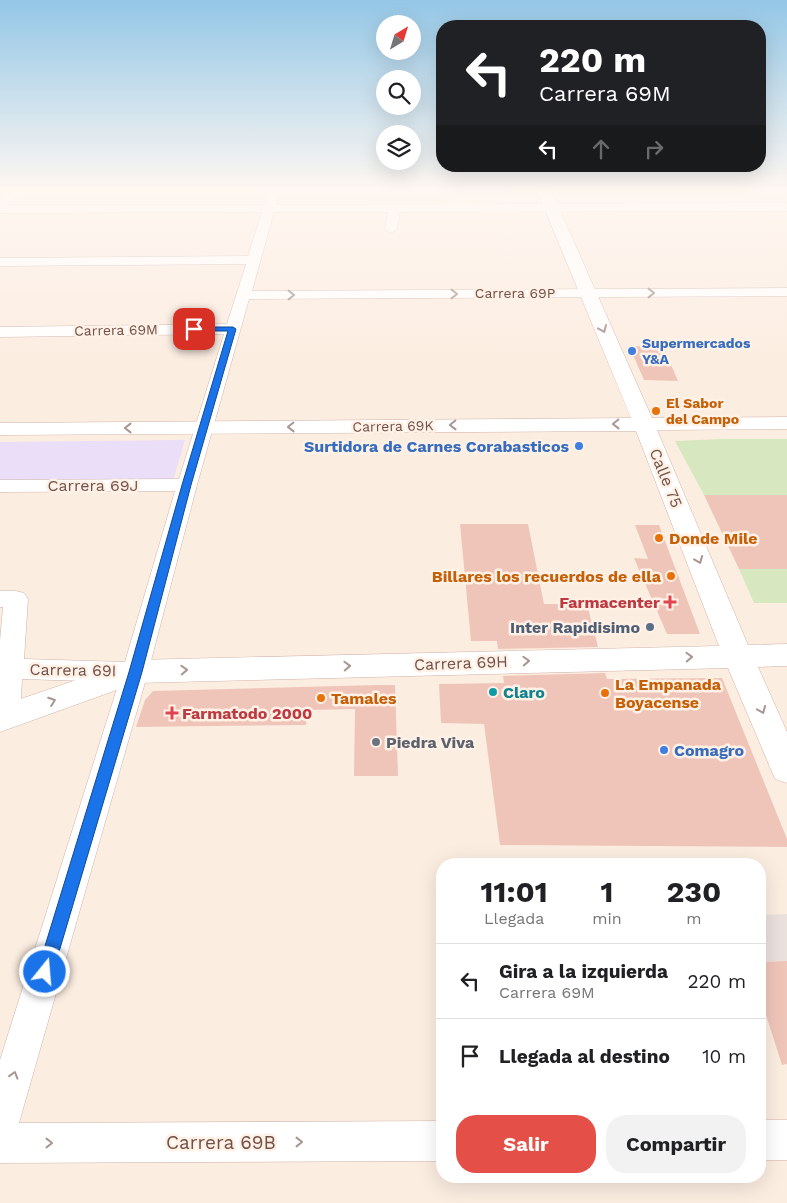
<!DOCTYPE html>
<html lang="es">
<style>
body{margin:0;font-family:"Work Sans",sans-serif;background:#f2f2f2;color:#202124;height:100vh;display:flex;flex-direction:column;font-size:19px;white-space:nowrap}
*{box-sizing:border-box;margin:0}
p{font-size:16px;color:#757577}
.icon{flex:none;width:28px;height:28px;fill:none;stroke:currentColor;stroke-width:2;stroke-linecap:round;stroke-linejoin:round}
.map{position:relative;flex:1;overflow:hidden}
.details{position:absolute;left:436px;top:858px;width:330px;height:325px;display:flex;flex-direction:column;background:#fff;border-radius:20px;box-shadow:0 5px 20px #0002}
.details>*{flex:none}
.guide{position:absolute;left:436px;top:20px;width:330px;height:152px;border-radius:20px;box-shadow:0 5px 20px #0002;background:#202124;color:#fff;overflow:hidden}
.needle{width:32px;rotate:38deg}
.buttons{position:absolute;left:376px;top:15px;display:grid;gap:10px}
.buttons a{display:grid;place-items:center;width:45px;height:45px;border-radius:50%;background:#fff;box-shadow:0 5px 20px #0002;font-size:25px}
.pin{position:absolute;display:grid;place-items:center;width:42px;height:42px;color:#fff;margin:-21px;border-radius:10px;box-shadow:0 2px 8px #0006}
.me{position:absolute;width:55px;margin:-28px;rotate:17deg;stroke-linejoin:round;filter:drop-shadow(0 0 4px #0008)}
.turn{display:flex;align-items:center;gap:18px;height:105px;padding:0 20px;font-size:22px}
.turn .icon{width:65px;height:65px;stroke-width:2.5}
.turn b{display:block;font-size:35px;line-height:42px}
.lanes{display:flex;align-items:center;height:48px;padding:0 20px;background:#0003;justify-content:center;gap:25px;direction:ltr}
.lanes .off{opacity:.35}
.eta{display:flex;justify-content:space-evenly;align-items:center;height:85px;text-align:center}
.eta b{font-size:30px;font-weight:700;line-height:35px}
.button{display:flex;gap:10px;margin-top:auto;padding:10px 20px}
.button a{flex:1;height:58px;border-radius:20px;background:#e44f47;color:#fff;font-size:20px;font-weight:700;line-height:58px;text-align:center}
.button a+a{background:#f2f2f2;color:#202124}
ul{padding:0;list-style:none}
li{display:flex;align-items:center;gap:15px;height:75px;padding:0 20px;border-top:1px solid #e0e0e0}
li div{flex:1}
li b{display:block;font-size:19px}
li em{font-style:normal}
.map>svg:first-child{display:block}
.industrial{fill:#eae0dc}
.education{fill:#eadef8}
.green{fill:#d7e8c0}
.building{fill:#f0c5b9}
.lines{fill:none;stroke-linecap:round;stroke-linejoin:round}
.street-casing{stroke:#ceb4ab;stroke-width:1}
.secondary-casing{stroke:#d1b3a8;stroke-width:1}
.street{fill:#fff;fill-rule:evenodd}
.secondary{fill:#fff;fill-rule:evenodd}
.oneway{stroke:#aa9691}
.route{fill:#1a73e8;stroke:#114b97}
.shop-dot{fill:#3f7fe0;stroke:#fff1e6;stroke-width:2}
.food-dot{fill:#e8710a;stroke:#fff1e6;stroke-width:2}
.health-dot{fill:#e0444e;stroke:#fff1e6;stroke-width:2}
.service-dot{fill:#5c6f8a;stroke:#fff1e6;stroke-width:2}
.culture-dot{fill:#0f9aa8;stroke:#fff1e6;stroke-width:2}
.worship-dot{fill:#6b7280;stroke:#fff1e6;stroke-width:2}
.labels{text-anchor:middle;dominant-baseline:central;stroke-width:5;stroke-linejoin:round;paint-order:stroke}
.far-street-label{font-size:14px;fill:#725048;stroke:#fff1e6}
.far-shop-label{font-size:14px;font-weight:bold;fill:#366cbe;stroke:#fff1e6;text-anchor:start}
.far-food-label{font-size:14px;font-weight:bold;fill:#c56008;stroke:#fff1e6;text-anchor:start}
.shop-label{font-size:16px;font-weight:bold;fill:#366cbe;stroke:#fff1e6;text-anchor:end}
.street-label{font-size:16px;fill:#725048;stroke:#fff1e6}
.food-label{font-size:16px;font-weight:bold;fill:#c56008;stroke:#fff1e6;text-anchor:start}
.health-label{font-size:16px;font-weight:bold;fill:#be3a42;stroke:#fff1e6;text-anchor:end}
.service-label{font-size:16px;font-weight:bold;fill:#4e5e75;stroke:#fff1e6;text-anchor:end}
.culture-label{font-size:16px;font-weight:bold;fill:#0d838f;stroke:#fff1e6;text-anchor:start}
.worship-label{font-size:16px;font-weight:bold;fill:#5b616d;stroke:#fff1e6;text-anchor:start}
.near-street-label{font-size:19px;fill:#725048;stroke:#fff1e6}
</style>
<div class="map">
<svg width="787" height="1203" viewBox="0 0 787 1203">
<rect width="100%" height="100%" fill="#fcede1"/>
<path class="industrial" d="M787 914V961L760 962V915Z"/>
<path class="education" d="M185 440 173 481 0 483V442Z"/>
<path class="green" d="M722 439H787V495H704L675 441Z
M739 569H787V603H754Z"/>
<path class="building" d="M629 346H663L678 381 644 380Z
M704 495H787V569H739Z
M460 524H528L544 604H587L598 647 498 649 497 641H471Z
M635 525H659L700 634H667L634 558 648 559Z
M605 673 607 679 722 678 787 839V847L500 845 484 724 441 723 439 684 504 683 503 676Z
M377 685H395L398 776H354L355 709 308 710 306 725 136 727 145 700 153 691Z
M787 961V1064L782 1065 760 996V962Z"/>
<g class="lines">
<defs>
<path id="street" d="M270 188H281L276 205 787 203V211L400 212 397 229 391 233 385 229 388 212H274L252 291 787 288V296L249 299 197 485 148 672 19 1123 442 1121V1161L0 1163V1060L119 682 22 679 20 717 16 725 6 728 0 726V641L3 607H0V591H16L24 593 28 599 24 659 125 662 175 491 0 492V480L179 479 224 334 0 337V327L227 324 246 264 0 266V258L248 256 262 212 0 213V205H264Z
M760 1120H787V1160H760Z"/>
<path id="secondary" d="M10 188H25L5 206 0 207V196Z
M536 188H550L652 418 787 417V429L657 430 748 645 787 644V666L758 667 787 732V783L775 779 728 668 136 683 0 732V706L135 660 719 646 636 431 0 435V423L631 418Z"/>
</defs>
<use href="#street" class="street-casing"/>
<use href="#secondary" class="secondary-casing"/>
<use href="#street" class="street"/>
<use href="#secondary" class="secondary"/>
</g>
<defs><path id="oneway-chevron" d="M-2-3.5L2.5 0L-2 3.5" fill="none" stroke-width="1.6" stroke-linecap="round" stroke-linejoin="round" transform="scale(1.25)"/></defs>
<g class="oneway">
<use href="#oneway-chevron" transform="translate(651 293)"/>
<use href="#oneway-chevron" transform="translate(454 294)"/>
<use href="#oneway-chevron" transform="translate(291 295)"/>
<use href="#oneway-chevron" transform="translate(603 329) rotate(67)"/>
<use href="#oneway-chevron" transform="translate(616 424) rotate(179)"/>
<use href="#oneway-chevron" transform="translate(453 425) rotate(179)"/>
<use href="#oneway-chevron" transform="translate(291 427) rotate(179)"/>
<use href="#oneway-chevron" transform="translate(128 428) rotate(180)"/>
<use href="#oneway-chevron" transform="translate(699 560) rotate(68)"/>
<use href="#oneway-chevron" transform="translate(689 657) rotate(-2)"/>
<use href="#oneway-chevron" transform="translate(526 661) rotate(-2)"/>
<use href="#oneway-chevron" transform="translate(347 666) rotate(-2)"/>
<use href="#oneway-chevron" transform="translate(184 670) rotate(-2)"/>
<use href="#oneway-chevron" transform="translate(52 701) rotate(-20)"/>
<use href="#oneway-chevron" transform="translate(762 710) rotate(67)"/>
<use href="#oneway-chevron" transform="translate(14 1075) rotate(-73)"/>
<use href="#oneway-chevron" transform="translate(299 1142)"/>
<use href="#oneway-chevron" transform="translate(49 1143)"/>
</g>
<linearGradient id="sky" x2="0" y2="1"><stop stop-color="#94c7e6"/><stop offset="0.53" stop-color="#fef7f2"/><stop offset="1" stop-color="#fef7f2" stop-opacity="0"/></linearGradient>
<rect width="787" height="356" fill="url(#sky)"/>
<path class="route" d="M233 327 236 329 191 485 142 672 53 972 51 978 45 980 39 978 37 972 129 672 182 485 228 331H194L190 329 194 327Z"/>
<g class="shop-dot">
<circle cx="632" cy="351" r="5"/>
<circle cx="579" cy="446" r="5"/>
<circle cx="664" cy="750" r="5"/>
</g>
<g class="food-dot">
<circle cx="656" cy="411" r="5"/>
<circle cx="659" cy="538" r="5"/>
<circle cx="671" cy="576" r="5"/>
<circle cx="605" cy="693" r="5"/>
<circle cx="321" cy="698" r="5"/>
</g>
<g class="health-dot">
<path d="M667.5 594.5h5v5h5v5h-5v5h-5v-5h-5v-5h5z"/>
<path d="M169.5 705.5h5v5h5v5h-5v5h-5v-5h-5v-5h5z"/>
</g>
<circle class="service-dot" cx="650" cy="627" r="5"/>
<circle class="culture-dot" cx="493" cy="692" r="5"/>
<circle class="worship-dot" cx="376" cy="742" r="5"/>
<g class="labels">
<g class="far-street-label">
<text x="515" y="293">Carrera 69P</text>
<text transform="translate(116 330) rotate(-1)">Carrera 69M</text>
<text transform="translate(393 426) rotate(-1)">Carrera 69K</text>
</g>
<g class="far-shop-label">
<text x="642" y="343">Supermercados<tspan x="642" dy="16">Y&amp;A</tspan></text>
</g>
<g class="far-food-label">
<text x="666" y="403">El Sabor<tspan x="666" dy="16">del Campo</tspan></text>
</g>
<g class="shop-label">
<text x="569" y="446">Surtidora de Carnes Corabasticos</text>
<text x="674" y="750" text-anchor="start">Comagro</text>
</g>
<g class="street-label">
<text transform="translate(666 478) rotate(68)">Calle 75</text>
<text x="93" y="485">Carrera 69J</text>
<text transform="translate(461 663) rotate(-2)">Carrera 69H</text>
<text transform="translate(73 670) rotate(1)">Carrera 69I</text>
</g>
<g class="food-label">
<text x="669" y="538">Donde Mile</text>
<text x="661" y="576" text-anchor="end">Billares los recuerdos de ella</text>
<text x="615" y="684">La Empanada<tspan x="615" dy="18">Boyacense</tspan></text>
<text x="331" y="698">Tamales</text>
</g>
<g class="health-label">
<text x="660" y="602">Farmacenter</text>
<text x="182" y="713" text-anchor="start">Farmatodo 2000</text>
</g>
<g class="service-label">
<text x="640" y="627">Inter Rapidisimo</text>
</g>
<g class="culture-label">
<text x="503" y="692">Claro</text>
</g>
<g class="worship-label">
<text x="386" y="742">Piedra Viva</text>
</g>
<g class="near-street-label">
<text x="221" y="1142">Carrera 69B</text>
</g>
</g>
</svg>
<div class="buttons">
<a><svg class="needle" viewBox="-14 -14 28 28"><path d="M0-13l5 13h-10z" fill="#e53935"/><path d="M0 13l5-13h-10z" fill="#757577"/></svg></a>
<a><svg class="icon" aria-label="search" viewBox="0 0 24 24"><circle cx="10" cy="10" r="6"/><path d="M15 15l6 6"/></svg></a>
<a><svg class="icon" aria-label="layers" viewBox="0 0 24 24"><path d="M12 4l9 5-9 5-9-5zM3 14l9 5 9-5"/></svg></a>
</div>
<div class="pin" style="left:194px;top:329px;background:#d93025"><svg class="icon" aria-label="arrive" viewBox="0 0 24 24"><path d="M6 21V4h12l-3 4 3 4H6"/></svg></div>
<svg class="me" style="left:45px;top:972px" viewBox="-20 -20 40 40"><circle r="17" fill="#1a73e8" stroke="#fff" stroke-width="3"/><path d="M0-11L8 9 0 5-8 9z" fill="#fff"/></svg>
<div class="guide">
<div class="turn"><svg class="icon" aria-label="left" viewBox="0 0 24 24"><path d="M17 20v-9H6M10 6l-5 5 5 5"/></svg><div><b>220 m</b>Carrera 69M</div></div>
<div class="lanes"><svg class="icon" aria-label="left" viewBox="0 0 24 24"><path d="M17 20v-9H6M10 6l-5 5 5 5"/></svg><svg class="icon off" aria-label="ahead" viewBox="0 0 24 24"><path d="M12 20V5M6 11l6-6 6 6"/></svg><svg class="icon off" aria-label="right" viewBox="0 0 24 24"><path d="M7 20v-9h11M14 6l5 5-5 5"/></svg></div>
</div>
<section class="details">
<div class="eta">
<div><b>11:01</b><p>Llegada</p></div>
<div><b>1</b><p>min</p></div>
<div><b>230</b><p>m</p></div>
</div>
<ul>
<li><svg class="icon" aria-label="left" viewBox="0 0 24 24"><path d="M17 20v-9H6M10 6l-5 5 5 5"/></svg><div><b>Gira a la izquierda</b><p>Carrera 69M</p></div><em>220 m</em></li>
<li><svg class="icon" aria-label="arrive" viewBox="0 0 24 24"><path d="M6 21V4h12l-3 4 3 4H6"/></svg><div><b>Llegada al destino</b></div><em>10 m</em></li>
</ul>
<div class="button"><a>Salir</a><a>Compartir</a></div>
</section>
</div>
